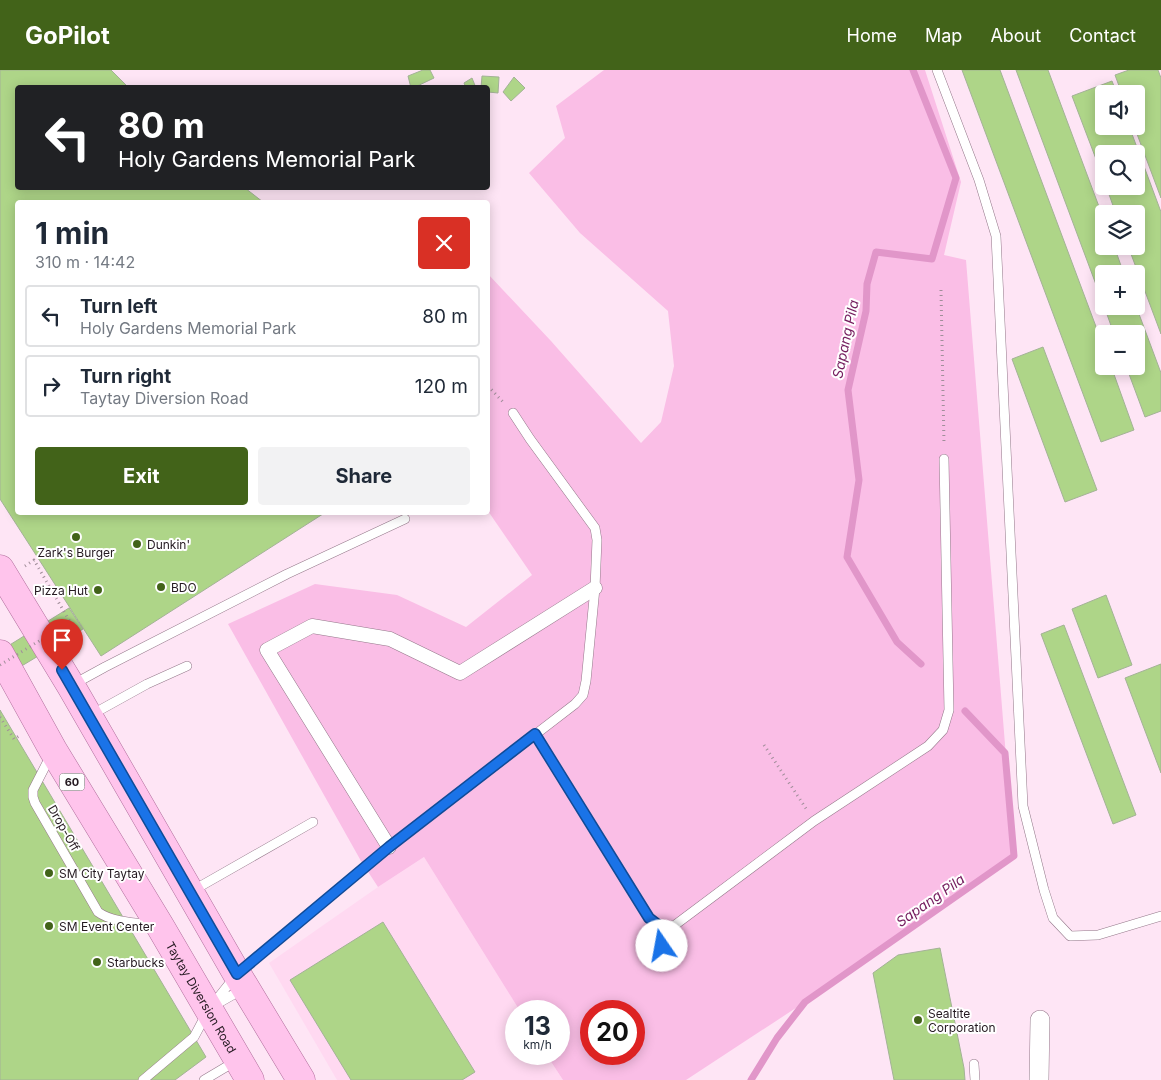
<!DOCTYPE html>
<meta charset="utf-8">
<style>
body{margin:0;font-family:Inter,sans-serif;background:#f2f2f3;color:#1f2937;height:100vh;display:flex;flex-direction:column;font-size:19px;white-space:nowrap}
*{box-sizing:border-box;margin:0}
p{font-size:16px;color:#747a83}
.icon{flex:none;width:28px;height:28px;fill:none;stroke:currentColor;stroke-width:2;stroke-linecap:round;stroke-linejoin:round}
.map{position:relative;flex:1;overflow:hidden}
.details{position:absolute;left:15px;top:130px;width:475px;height:315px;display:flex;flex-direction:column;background:#fff;border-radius:5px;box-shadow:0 2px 12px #0003}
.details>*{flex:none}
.banner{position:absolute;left:15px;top:15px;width:475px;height:105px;border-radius:5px;box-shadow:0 2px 12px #0003;background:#202124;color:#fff;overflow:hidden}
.tools{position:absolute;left:1095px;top:15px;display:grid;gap:10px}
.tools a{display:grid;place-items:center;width:50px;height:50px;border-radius:5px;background:#fff;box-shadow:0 2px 12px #0003;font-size:25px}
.speed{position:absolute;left:505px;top:930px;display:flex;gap:10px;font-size:25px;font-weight:700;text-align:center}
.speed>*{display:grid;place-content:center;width:65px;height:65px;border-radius:50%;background:#fff;box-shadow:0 2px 12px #0003;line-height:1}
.speed small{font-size:12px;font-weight:400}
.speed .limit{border:8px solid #d22;background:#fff;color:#111}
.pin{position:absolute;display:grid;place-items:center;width:42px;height:42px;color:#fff;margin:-51px -21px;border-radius:50% 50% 50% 0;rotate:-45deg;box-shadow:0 0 5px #0007}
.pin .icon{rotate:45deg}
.me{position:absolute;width:55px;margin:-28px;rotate:348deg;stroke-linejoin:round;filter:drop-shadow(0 0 4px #0008)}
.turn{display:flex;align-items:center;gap:18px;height:105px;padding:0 20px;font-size:22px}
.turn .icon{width:65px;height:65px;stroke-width:2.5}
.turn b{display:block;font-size:35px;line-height:42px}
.round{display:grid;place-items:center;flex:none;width:52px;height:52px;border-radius:5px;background:#f2f2f3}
.summary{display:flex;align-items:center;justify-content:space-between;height:85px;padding:0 20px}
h1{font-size:30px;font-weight:700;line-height:38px}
.action{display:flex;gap:10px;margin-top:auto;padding:10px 20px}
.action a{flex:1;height:58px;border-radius:5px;background:#426319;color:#fff;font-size:20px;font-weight:700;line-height:58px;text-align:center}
.action a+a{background:#f2f2f3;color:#1f2937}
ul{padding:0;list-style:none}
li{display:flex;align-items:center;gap:15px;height:62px;margin:0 10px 8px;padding:0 10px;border:2px solid #e0e1e3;border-radius:5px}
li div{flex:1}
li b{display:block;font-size:19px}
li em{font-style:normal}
header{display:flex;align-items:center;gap:30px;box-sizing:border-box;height:70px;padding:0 25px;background:#426319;color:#fff}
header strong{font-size:24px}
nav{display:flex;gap:28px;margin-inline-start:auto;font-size:18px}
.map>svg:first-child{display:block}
.built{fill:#ffd9f1}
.green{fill:#fabee6;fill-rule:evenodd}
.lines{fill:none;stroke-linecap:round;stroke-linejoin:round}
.stream{stroke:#e196c9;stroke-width:7}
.building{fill:#aed588;stroke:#a3b296}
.service-casing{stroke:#94788a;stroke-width:10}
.pedestrian-casing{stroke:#94788a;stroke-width:15}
.minor-casing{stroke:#94788a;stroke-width:20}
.primary-casing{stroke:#b26f9d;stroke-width:29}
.path{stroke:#a18e9a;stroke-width:3;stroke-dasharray:1 4;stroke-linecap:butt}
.service{stroke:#fff;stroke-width:9}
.pedestrian{stroke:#fff;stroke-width:14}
.minor{stroke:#fff;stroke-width:19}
.primary{stroke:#ffc4ec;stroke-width:28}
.path-bridge{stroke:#a18e9a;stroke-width:3;stroke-dasharray:1 4;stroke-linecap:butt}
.route-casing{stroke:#114b97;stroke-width:12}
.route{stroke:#1a73e8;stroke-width:9}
.poi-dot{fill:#426319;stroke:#fff;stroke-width:2}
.labels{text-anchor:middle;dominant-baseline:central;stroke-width:4;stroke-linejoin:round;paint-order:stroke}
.shield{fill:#fff;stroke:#665e63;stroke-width:1}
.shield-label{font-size:11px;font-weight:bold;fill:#241920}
.poi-label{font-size:12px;fill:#241920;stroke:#fff;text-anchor:start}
.street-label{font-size:12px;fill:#241920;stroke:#fff}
.water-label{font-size:14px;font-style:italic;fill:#751e5f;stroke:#fff}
</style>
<header>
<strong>GoPilot</strong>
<nav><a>Home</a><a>Map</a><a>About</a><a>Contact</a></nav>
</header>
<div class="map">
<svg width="1161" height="1010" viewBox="0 0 1161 1010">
<rect width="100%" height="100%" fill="#fee5f5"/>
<path class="built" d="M424 787 520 941H516V984H546L563 1010H337L269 893 378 817Z"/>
<path class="green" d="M604 0H925L961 112 944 185 966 190 1014 786 805 932 686 1010H563L546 984H559V941H520L424 787 378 817 361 791 228 554 315 514 397 525 466 557 532 505 488 441V204L551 271 641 373 661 352 674 296 668 241 580 163 529 103 565 68 556 36ZM591 941H634V984H591Z"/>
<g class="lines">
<path class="stream" d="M913 0 956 108 932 189 876 182 867 214 866 241 848 320 859 410 847 487 897 572 921 594
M751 1010 777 968 805 932 1014 786 1005 683 965 641"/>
</g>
<path class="building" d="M0 0H111L129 18H18V118H245L263 132H18V442H326L101 586 0 429Z
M423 0H430L434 8 413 18H411L408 6Z
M962 0H1000L1104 278V296H1111L1134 360 1101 372Z
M1016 0H1048L1104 150V176H1114L1124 204H1104V236Z
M1129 0H1158L1161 8V128L1134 56H1136V24H1122L1115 5Z
M482 6 499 7 498 23 488 22V18H481Z
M514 7 525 18 511 31 503 22Z
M472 8 476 18H466L464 13Z
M1112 11 1117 24H1104V56H1129L1161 142V264L1128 176H1136V144H1116L1106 116H1136V84H1104V110L1072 26Z
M1104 236H1136L1161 303V341L1145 347 1126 296H1136V264H1114Z
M1043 277 1097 420 1065 432 1012 289Z
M1106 525 1132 595 1098 608 1072 539Z
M69 538 83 559 0 609V581Z
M1064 555 1136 745 1113 754 1041 564Z
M1161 594V703L1125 608Z
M0 640 206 987 175 1010H0Z
M383 852 475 1002 462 1010H351L290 910Z
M940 878 964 998 965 1010H894L873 903 898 885Z"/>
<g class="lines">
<defs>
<path id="service" d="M937 0 979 110 996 166 1023 736 1044 820 1053 848 1070 866 1098 865 1161 846
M74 614 105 597 287 504 405 449
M91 645 147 614 187 596
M535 664 649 848 662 858 675 855 814 751 928 676 943 660 949 640 944 389
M51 685 33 720V727L35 733 98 842C111 852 137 853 154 855
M192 821 313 752
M662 895V858
M215 935 243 919
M974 994 975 1010
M143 1010 194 967 209 939 237 904 389 777 575 634 583 625 586 611 595 518 597 470 595 458 530 369 513 343
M204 1010 236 991"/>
<path id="pedestrian" d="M389 777 267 580 312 556 390 569 460 603 595 518"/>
<path id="minor" d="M1039 1010 1040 950"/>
<g id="primary">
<path d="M0 499 71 616 237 904 301 1010"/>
<path id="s1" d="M0 584 53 680 160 856 250 1010"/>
</g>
</defs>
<use href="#service" class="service-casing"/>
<use href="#pedestrian" class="pedestrian-casing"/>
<use href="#minor" class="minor-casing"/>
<use href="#primary" class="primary-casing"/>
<path class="path" d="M941 220 944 374
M488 316 504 333
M25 496 34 490 70 552
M0 647 14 669 19 666
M764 675 807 740"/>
<use href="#service" class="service"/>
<use href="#pedestrian" class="pedestrian"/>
<use href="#minor" class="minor"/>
<use href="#primary" class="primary"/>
<path class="path-bridge" d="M0 595 70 552"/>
</g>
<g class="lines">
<defs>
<path id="route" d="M62 600 237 904 389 777 535 664 649 848 662 858V876"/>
</defs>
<use href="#route" class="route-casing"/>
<use href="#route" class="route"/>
</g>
<g class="poi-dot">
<circle cx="76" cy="467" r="5"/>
<circle cx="137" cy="474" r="5"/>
<circle cx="161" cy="517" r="5"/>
<circle cx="98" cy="520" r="5"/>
<circle cx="49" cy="803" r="5"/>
<circle cx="49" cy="856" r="5"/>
<circle cx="97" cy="892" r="5"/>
<circle cx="918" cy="950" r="5"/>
</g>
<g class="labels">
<rect class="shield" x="59.5" y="703.5" width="25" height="17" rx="4"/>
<g class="shield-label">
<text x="72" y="712">60</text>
</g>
<g class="poi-label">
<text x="147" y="474">Dunkin'</text>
<text x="76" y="482" text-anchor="middle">Zark's Burger</text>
<text x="171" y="517">BDO</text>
<text x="88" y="520" text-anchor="end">Pizza Hut</text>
<text x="59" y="803">SM City Taytay</text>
<text x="59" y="856">SM Event Center</text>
<text x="107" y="892">Starbucks</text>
<text x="928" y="943">Sealtite<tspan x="928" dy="14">Corporation</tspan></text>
</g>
<g class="street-label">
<text transform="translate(64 758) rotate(60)">Drop-Off</text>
<text stroke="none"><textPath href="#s1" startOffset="398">Taytay Diversion Road</textPath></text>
</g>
<g class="water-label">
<text transform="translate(845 269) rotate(-78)">Sapang Pila</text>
<text transform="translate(930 830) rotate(-35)">Sapang Pila</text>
</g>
</g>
</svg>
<div class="tools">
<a><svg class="icon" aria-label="sound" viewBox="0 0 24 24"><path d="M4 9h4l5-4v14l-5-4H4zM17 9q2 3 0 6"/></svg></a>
<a><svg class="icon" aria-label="search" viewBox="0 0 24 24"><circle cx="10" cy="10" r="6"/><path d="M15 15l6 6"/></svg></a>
<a><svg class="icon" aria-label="layers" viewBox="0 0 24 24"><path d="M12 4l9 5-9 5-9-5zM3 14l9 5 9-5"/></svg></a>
<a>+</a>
<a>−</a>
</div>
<div class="speed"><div>13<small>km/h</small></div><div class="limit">20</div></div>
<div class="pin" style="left:62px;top:600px;background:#d93025"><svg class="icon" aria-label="arrive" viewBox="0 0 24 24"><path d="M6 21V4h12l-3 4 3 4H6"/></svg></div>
<svg class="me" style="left:662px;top:876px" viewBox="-20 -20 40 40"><circle r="19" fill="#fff"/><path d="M0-13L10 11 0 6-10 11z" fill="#1a73e8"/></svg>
<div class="banner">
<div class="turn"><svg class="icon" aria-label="left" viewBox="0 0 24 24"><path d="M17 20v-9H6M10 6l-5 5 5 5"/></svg><div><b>80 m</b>Holy Gardens Memorial Park</div></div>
</div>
<section class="details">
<div class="summary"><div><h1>1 min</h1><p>310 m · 14:42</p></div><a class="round" style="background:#d93025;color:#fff"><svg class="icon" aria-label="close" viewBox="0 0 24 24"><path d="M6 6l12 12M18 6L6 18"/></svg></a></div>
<ul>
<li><svg class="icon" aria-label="left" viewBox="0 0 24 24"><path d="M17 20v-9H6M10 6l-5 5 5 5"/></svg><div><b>Turn left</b><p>Holy Gardens Memorial Park</p></div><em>80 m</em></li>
<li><svg class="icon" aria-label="right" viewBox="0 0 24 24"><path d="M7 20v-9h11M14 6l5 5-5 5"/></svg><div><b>Turn right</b><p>Taytay Diversion Road</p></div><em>120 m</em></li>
</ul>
<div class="action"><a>Exit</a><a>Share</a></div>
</section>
</div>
